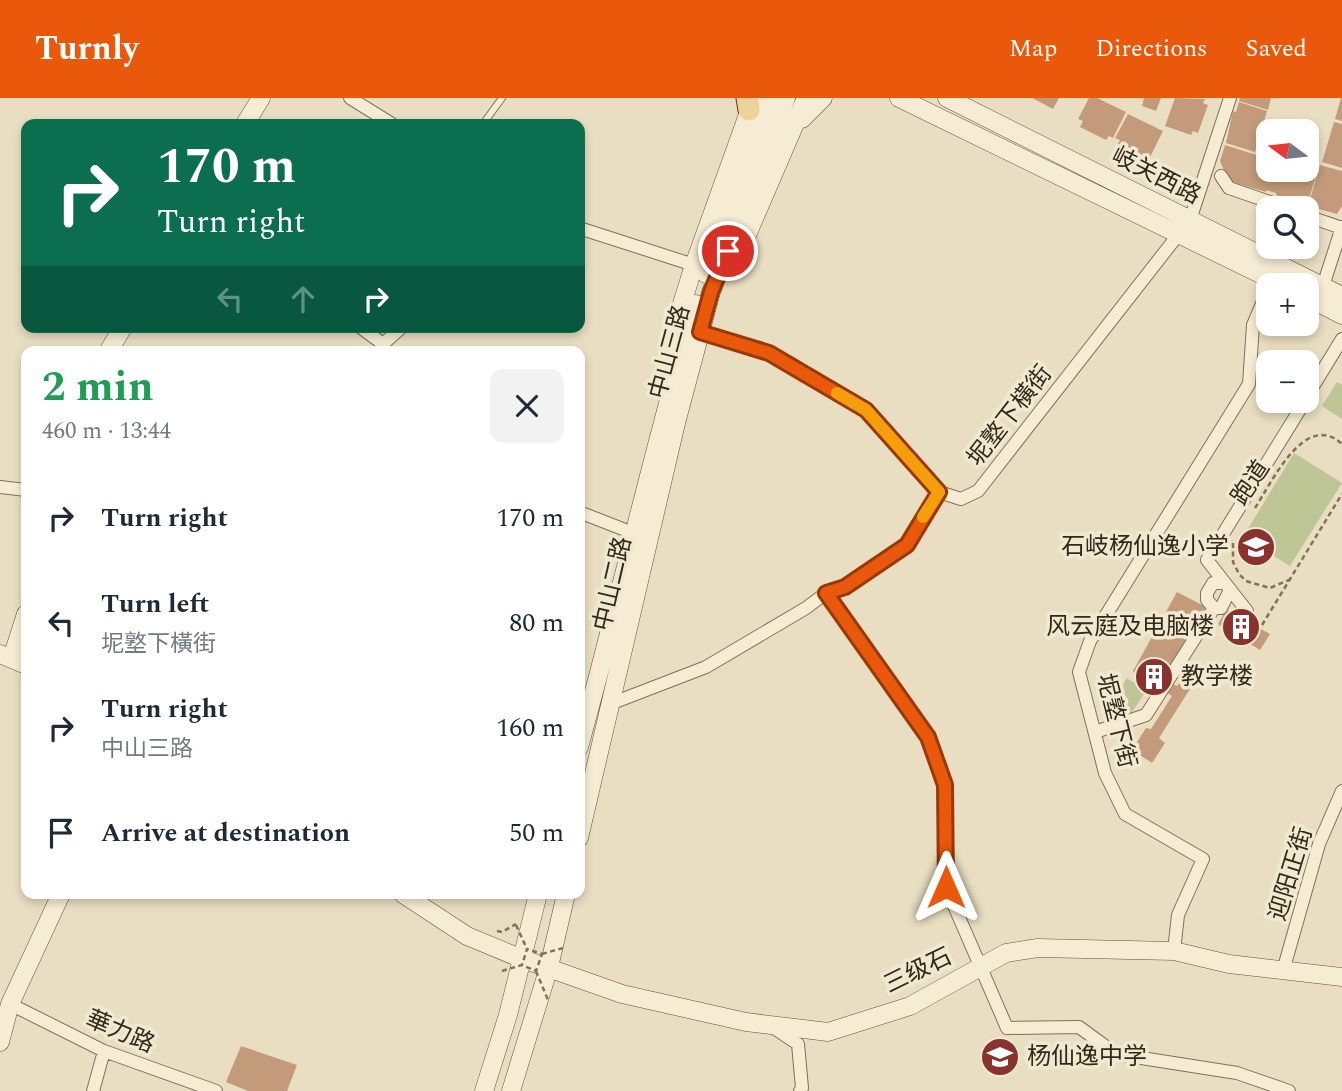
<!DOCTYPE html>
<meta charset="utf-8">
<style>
body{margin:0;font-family:Spectral,"Noto Sans SC",serif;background:#f2f2f3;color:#1f2937;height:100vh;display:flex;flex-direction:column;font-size:26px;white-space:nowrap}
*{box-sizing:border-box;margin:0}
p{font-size:23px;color:#747a83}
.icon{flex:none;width:38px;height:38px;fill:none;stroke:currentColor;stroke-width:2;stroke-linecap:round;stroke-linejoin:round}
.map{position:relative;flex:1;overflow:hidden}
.drawer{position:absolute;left:21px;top:248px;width:564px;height:553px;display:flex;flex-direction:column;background:#fff;border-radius:14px;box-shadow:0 4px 10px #0003}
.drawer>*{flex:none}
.guide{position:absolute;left:21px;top:21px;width:564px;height:214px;border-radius:14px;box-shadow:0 4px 10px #0003;background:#0b6e4f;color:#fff;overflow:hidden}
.needle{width:46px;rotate:285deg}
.controls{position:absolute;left:1256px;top:21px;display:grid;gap:14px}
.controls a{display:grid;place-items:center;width:63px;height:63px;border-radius:14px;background:#fff;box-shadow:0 4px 10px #0003;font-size:35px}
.pin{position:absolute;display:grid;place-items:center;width:60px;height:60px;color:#fff;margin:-30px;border:4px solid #fff;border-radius:50%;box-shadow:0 2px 7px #0007}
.me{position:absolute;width:77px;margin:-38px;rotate:0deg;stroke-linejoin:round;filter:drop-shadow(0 0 5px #0008)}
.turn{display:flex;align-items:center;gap:24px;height:147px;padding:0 21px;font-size:32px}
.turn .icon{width:91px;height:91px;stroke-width:2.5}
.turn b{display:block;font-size:49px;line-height:60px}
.lanes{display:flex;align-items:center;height:66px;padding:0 21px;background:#0003;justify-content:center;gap:35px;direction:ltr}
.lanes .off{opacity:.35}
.round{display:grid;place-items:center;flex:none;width:74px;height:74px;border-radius:14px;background:#f2f2f3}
.head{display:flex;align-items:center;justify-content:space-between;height:119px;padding:0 21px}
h1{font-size:42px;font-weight:700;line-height:52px;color:#1e9e55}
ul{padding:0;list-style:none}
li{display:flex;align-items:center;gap:21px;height:105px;padding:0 21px}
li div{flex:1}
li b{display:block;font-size:26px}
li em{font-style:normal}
header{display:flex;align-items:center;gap:42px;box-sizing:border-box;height:98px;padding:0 35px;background:#ea580c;color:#fff}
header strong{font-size:33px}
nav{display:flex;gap:38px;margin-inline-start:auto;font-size:24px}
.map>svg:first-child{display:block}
.green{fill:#bfc696}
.building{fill:#c49b7a}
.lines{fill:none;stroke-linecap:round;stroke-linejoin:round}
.lane-casing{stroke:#81705a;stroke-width:8}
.street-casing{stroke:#81705a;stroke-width:14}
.secondary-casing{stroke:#62513d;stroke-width:19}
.primary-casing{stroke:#4f3e2e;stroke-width:23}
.path{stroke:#81705a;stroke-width:2.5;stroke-dasharray:5 3.5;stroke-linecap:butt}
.lane{stroke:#f5ecd3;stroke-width:6}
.street{stroke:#f5ecd3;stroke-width:12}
.secondary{stroke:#f5ecd3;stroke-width:18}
.primary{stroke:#ead49b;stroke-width:21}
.path-bridge{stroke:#81705a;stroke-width:2.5;stroke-dasharray:5 3.5;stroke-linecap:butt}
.route-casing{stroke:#983908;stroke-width:18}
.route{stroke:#ea580c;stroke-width:12}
.slow{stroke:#f59e0b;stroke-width:12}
.labels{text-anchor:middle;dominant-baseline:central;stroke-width:7;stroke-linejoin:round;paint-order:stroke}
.street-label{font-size:24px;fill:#32281d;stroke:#f1e9cf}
.poi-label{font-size:24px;fill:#32281d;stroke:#f1e9cf;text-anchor:end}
</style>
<header>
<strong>Turnly</strong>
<nav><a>Map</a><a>Directions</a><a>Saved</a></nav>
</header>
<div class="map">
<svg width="1342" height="993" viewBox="0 0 1342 993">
<rect width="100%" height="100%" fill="#e9dec1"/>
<path class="green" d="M1337 284 1342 287V321L1322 308Z
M1294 355 1342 385 1290 468 1243 439Z
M1127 580 1146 593 1131 616 1112 604Z"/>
<path class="building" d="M1032 0H1059L1053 11Z
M1089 0H1097L1126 14 1113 40 1109 38 1106 42 1080 29 1083 23 1078 21Z
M1144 0H1161L1156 13 1142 8Z
M1175 0 1205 1 1203 5 1208 7 1198 35 1193 33 1191 37 1165 28Z
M1240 0H1271L1268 12 1239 3Z
M1341 0H1342V23L1335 21Z
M1239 4 1267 13 1255 54 1226 45 1233 13 1236 14Z
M1128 16 1163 33 1150 59 1146 57 1143 61 1117 48 1120 42 1115 40Z
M1334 24 1342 26V70L1322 64Z
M1225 47 1269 61V72H1305L1317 75 1308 104 1299 102 1298 104 1276 97V95L1266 92V94L1228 83 1220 63Z
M1320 67 1342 73V108L1337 116 1308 108Z
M1177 494 1208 510 1165 582 1177 588 1189 570 1200 575 1159 640 1165 645 1152 665 1132 652 1146 630 1151 631 1172 598 1133 573Z
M1226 512 1270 536 1260 552 1218 526Z
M241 948 297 967 287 993H248L226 984Z"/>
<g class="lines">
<defs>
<path id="lane" d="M483 26 502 0"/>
<path id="street" d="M350 0 392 26
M1221 78 1229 90 1287 110
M1307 118 1342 130
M1190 122 1230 0
M579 130 694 167
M1323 188 1342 129
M360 229 383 246 386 254
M700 235 769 255 866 312 939 394 961 401 978 393 1178 137
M383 246 402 229
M1307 298 1342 241
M0 389 26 392
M579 414 633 435
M1225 485H1213L1207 495V502L1214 510H1221L1230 492
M826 495 928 639 945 687 946 789 1007 930 1079 929 1116 956 1237 975 1289 993
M1247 513 1207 462 1305 303
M610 606 706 569 806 510 826 495 845 489 907 447 939 394
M1095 634 1146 617 1214 510
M1174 853 1178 817 1203 761 1125 716 1105 675 1079 574 1090 543 1249 286 1253 227 1269 189
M1283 873 1319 746 1342 693
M10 906 104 953 216 993
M771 928 798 946 802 990 800 993
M93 993 104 953"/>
<path id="secondary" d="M899 0 1283 187
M947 0 1342 198
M802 21 823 0
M245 26 261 0
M738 158 806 0
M706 176 771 0
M1307 199 1342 217
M108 254 123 229
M672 266V238L694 167 754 0
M0 556 26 567
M12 560 26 516
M579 649C620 502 652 352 696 206
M579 740 676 325 711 194 786 0
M403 796 467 838 520 860 622 896 746 924 828 934 910 908 1006 855 1038 850 1174 853 1229 866 1342 879
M0 944 10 906 61 796
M484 993 508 917 538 796
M511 993 549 869 566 796"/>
<path id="primary" d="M747 0 749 12"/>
</defs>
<use href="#lane" class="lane-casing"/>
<use href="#street" class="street-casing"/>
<use href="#secondary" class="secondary-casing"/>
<use href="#primary" class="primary-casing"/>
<path class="path" d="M1255 410C1272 384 1305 312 1342 346
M1233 445V464L1239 476 1246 483 1270 490 1291 481
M1262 527 1342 396
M497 833 502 834 516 826"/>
<use href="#lane" class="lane"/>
<use href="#street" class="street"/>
<use href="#secondary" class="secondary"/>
<use href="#primary" class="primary"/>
<path class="path-bridge" d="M516 827 527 851
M542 856 563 850
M502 873 522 867 536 873 542 856 527 851 522 867
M536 873 548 902"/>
</g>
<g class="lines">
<defs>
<path id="route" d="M728 153 711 194 700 234 769 255 866 312 939 394 907 447 845 489 826 495 928 639 945 687 946 789"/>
</defs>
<use href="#route" class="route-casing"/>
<use href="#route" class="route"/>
<path class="slow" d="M837 295 866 312 939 394 923 419"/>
</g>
<defs>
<symbol id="school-disc" viewBox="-11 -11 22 22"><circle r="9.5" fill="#8a3230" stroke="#f1e9cf"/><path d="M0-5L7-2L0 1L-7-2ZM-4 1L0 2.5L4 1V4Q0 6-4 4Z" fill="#fff"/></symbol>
<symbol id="building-disc" viewBox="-11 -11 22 22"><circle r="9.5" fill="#8a3230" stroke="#f1e9cf"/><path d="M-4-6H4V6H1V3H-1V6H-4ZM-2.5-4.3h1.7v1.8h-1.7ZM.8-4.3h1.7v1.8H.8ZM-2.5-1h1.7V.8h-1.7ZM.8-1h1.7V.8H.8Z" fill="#fff"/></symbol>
</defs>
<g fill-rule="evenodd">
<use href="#school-disc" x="1234" y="427" width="44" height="44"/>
<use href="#building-disc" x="1219" y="507" width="44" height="44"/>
<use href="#building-disc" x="1132" y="557" width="44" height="44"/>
<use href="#school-disc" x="978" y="937" width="44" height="44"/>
</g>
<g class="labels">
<g class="street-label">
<text transform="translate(1156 78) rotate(27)">岐关西路</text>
<text transform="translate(670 254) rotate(-75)">中山三路</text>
<text transform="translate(1010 318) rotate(-52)">坭墪下橫街</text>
<text transform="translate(1251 385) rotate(-56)">跑道</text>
<text transform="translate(613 486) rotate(-77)">中山二路</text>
<text transform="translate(1116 623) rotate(76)">坭墪下街</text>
<text transform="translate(1291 776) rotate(-73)">迎阳正街</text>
<text transform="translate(918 873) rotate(-26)">三级石</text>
<text transform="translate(120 934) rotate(23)">華力路</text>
</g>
<g class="poi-label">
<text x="1229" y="449">石岐杨仙逸小学</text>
<text x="1214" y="529">风云庭及电脑楼</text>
<text x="1181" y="579" text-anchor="start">教学楼</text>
<text x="1027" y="959" text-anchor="start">杨仙逸中学</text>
</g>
</g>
</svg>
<div class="controls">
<a><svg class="needle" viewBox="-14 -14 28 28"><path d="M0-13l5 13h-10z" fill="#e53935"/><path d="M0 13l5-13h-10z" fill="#747a83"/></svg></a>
<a><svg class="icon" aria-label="search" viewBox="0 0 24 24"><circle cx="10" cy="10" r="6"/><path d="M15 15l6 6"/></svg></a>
<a>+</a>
<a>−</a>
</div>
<div class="pin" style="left:728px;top:153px;background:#d93025"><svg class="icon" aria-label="arrive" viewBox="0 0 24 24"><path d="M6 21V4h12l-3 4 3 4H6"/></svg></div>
<svg class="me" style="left:946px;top:789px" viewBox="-20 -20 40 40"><path d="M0-17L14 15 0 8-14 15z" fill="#ea580c" stroke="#fff" stroke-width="4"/></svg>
<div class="guide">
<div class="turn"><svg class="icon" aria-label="right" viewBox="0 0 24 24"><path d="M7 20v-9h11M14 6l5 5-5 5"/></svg><div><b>170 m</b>Turn right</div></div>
<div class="lanes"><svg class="icon off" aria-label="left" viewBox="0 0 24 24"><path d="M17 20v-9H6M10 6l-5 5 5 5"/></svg><svg class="icon off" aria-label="ahead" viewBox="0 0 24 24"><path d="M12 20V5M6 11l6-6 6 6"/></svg><svg class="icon" aria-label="right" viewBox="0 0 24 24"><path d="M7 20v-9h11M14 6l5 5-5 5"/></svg></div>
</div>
<section class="drawer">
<div class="head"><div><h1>2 min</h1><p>460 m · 13:44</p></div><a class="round"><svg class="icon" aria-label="close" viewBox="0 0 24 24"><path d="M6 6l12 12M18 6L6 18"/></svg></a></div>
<ul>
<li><svg class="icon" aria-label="right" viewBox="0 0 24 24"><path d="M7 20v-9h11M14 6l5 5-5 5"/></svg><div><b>Turn right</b></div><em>170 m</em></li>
<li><svg class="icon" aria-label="left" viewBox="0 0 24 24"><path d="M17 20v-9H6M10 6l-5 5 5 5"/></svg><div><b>Turn left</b><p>坭墪下橫街</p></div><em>80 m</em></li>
<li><svg class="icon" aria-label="right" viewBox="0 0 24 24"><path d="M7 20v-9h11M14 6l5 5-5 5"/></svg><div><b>Turn right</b><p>中山三路</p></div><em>160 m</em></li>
<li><svg class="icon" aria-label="arrive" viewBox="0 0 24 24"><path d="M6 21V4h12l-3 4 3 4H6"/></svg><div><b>Arrive at destination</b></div><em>50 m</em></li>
</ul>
</section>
</div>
